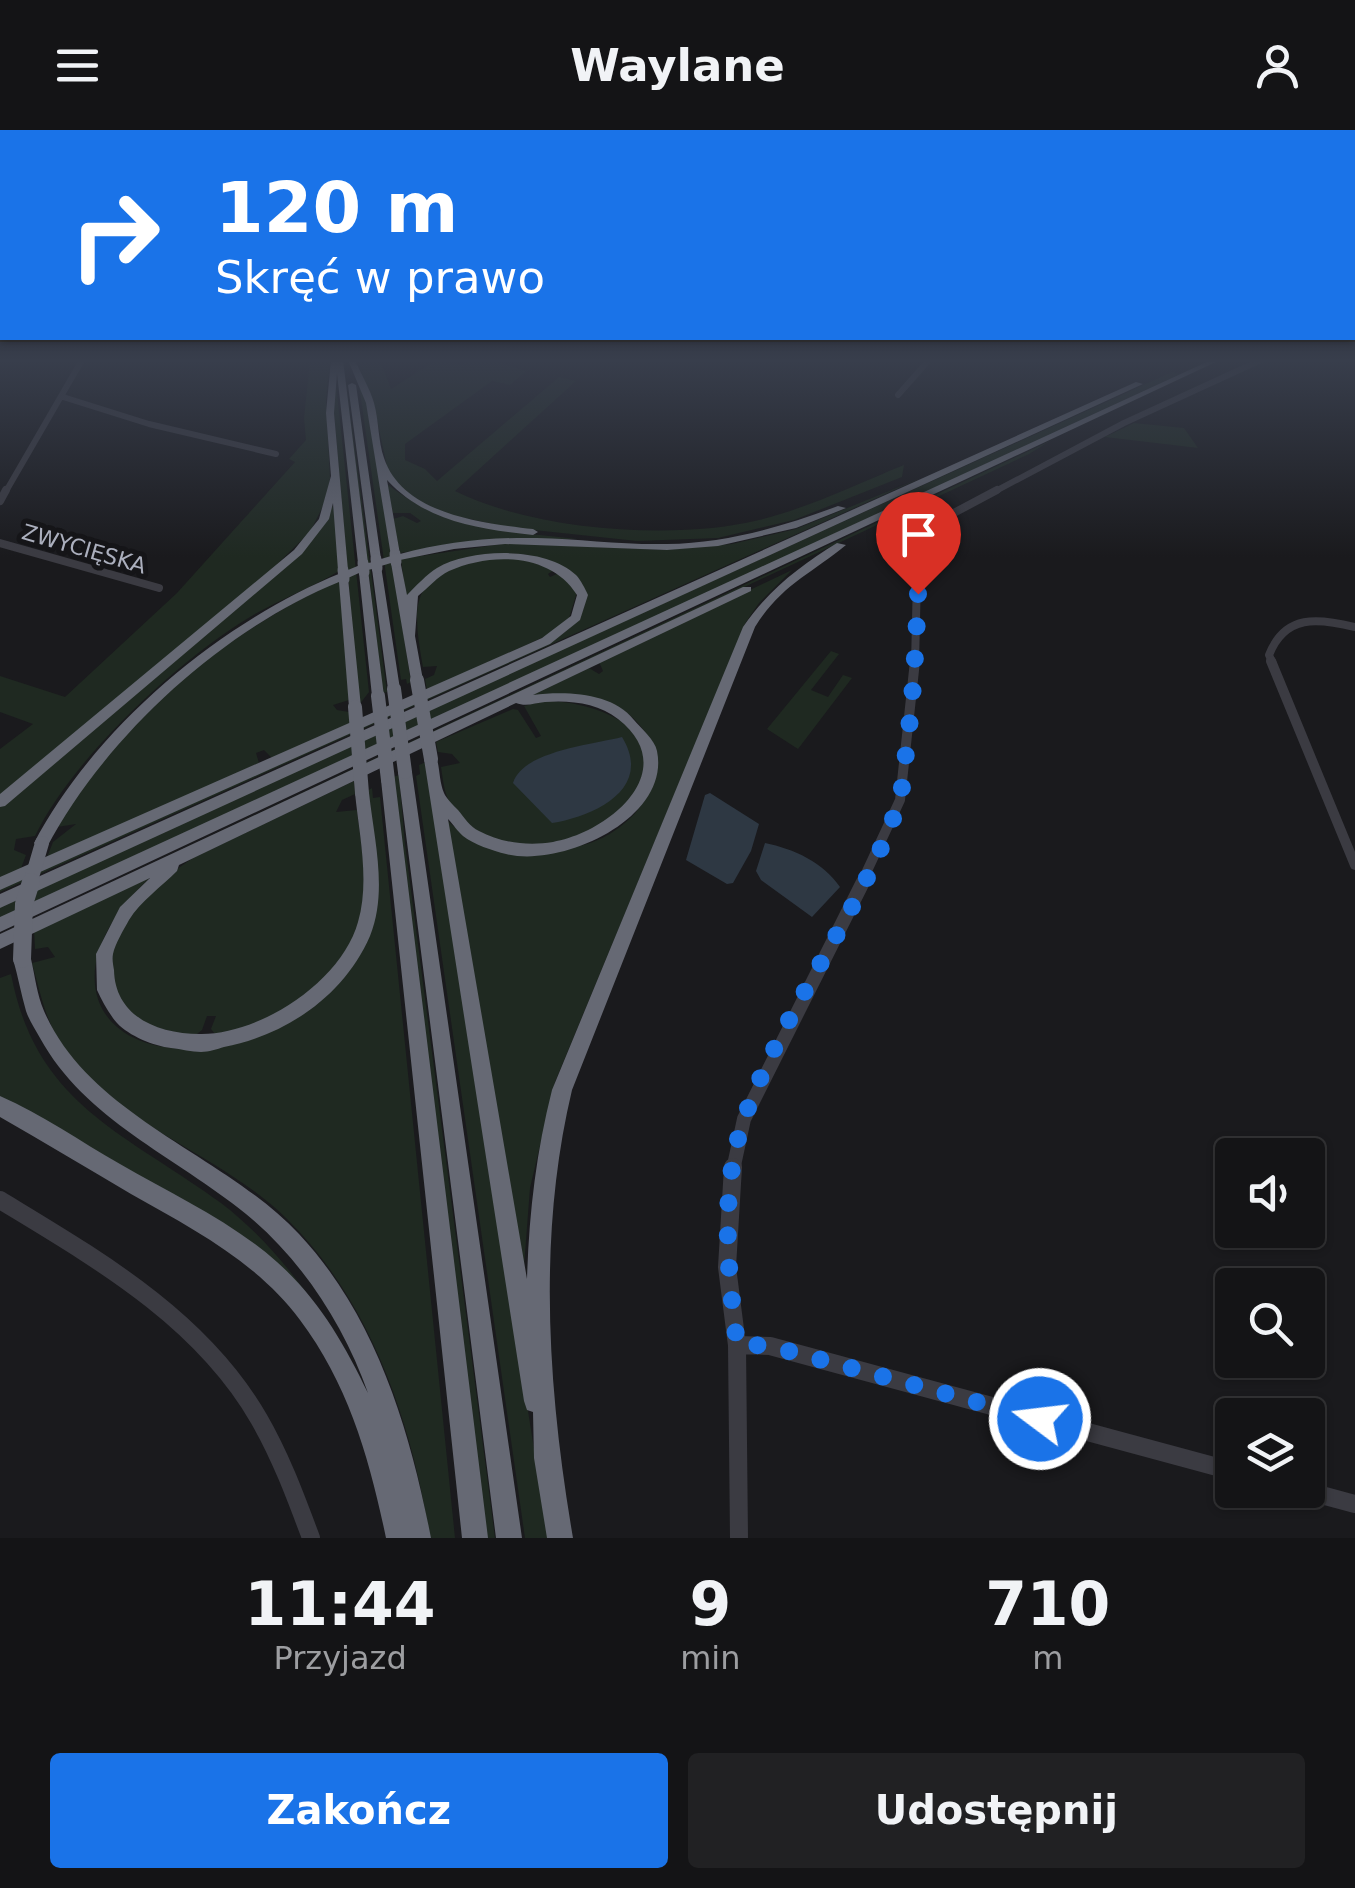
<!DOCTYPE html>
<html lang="pl">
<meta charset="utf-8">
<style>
body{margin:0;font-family:"DejaVu Sans",sans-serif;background:#212123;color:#f1f3f6;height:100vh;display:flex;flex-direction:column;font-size:38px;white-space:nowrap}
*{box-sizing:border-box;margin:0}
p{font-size:32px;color:#9d9ea1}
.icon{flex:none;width:55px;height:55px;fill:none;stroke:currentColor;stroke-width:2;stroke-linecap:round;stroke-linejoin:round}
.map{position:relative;height:1408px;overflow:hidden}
.sheet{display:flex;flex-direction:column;background:#141416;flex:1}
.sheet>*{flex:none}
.hud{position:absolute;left:0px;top:0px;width:1355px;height:210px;box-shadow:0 2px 8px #0004,0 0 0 2px #333335;background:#1a73e8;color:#fff;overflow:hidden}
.controls{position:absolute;left:1215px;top:1008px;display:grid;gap:20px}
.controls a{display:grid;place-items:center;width:110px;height:110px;border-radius:10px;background:#141416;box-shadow:0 2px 8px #0004,0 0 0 2px #333335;font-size:50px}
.pin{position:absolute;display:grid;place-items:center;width:85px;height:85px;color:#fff;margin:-102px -42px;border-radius:50% 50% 50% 0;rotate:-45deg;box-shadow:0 0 10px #0007}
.pin .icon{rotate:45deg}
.me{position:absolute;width:110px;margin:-55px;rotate:285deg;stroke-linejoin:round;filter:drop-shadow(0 0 8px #0008)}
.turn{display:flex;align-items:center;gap:35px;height:210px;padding:0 50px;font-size:45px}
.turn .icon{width:130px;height:130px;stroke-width:2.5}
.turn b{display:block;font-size:70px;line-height:85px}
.eta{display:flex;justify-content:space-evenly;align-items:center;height:170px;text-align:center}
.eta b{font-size:60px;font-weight:600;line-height:70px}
.action{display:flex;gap:20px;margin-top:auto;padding:20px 50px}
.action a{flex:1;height:115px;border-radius:10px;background:#1a73e8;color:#fff;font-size:40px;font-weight:600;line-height:115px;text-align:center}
.action a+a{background:#212123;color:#f1f3f6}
header{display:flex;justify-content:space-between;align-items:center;height:130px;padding:0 50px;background:#141416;font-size:45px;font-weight:600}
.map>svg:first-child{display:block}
.green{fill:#1f2921}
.water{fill:#2e3843}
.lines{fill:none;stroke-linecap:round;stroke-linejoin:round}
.minor-far4{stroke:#3b3b42;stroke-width:6}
.minor-far3{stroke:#3b3b42;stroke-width:8}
.minor-far2{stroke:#3b3b42;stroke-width:10}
.minor-far1{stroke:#3b3b42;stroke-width:14}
.minor{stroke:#3b3b42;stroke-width:18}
.highway{fill:#666974;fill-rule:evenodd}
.highway-bridge-far2{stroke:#666974;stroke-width:11}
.highway-bridge-far1{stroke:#666974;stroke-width:14}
.highway-bridge{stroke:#666974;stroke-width:18}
.route{stroke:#1a73e8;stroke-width:18;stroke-dasharray:0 32.4}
.labels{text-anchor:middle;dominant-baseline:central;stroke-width:10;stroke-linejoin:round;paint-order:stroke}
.far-street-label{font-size:22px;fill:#abafbd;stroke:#151518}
</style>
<header><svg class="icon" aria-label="menu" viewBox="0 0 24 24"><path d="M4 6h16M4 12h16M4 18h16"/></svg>Waylane<svg class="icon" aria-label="person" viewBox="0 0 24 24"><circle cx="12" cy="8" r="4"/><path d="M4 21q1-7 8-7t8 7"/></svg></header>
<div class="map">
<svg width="1355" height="1408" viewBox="0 0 1355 1408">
<rect width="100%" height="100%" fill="#1a1a1d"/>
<path class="green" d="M310 230H330L326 270 330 348 327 368 310 402 268 443 0 666V619L33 594 0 582V546L65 567 177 463 295 332 289 329 306 310 304 288Z
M343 230 387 562 383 563Z
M357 230H380L391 259 436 230 460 235C480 222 505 235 526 241L510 255 492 251 405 314V330L425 339 437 351 559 247 576 251 455 361C533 400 674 411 759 390 808 378 857 354 904 335L902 347 794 390 718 408 637 411 506 397 442 383 406 364 388 341 374 276Z
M334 235 369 562 359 575 332 258Z
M1172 242 1180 244 0 790V775Z
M358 248 366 265 411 552 407 554 406 549 401 550Z
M1134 293 1184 298 1198 318 1105 307Z
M1050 311 1029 324 0 805Z
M921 348 0 762V757L549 512C616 477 580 429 519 424 497 422 479 429 458 437 436 445 421 449 406 468L401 429 508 413 664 420 732 414 796 399Z
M387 354C445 400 505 401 577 409H489L400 423 393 389 403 386 417 393 421 391 410 383H393Z
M334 375 339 441C311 458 278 470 250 487 177 531 72 629 35 706L16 709 14 720 26 725 20 741 0 750V677L285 436Z
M495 428H521L554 440 548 444 550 447 559 443 577 462 569 488 548 505 427 560 425 549 434 545 437 536 423 537C409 462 415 443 495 428Z
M792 440 759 473 746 492 555 952 530 1058 523 1150 447 690C471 714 491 714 524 715 541 715 561 719 578 716 629 707 682 645 642 598 633 586 619 575 605 572 581 566 552 569 528 567L589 538 599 544 603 541 599 532Z
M340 450 349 570 333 575 337 580 349 582 350 594 272 628 264 620 256 623 259 633 46 730 53 712 76 694 57 697C115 591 231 499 340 450Z
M831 521 839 524 811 560 828 567 843 545 852 548 798 619 767 599Z
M544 571C591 570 678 600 636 661 630 669 625 681 618 687 574 723 483 729 451 675 444 663 443 650 441 637L460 633 452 624 438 622 436 612 513 579 518 580 536 608 541 606 524 576Z
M426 632 548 1408H525L416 646 420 644 419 635Z
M399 645 405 714 495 1408H484L393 647Z
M354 651 355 664 342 670 336 682 357 680C360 710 368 743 363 773 354 845 281 894 215 904L211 899 216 886H207L202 900 193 907 135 892C128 881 114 865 111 852 100 800 156 751 195 727Z
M372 658 373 668 380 667 455 1408H430C412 1293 371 1171 286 1088 217 1020 105 993 56 905 44 883 39 858 32 833L55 827 48 817 35 819 34 800 155 743C32 852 112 958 260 904 280 897 345 832 365 814L367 661Z
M11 844C36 975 124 1002 221 1073 259 1102 287 1136 315 1174L0 968V848Z"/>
<path class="water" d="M622 607C654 659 594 686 552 693L513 653C523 621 591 615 622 607Z
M710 663 759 694 751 721 733 753 727 754 686 730 705 665Z
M765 713C794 719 823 732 840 757L812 787 761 750 756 741Z"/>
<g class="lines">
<path class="minor-far4" d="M898 265 929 230
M63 267 149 294 276 324
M5 363 82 230
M992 363 1124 293 1261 230"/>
<path class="minor-far3" d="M0 371 6 360
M0 413 159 458
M915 534 918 402 997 360
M1273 534 1269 525C1285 484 1318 488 1355 497"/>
<path class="minor-far2" d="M1271 531 1355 735
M861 754 900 670 915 531"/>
<path class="minor-far1" d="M733 1040 744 989 863 752"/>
<path class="minor" d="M733 1037 727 1137 737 1215 739 1408
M0 1070C97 1129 201 1188 259 1289 281 1327 296 1368 311 1408
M737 1215 770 1216 1232 1341
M1303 1360 1355 1374"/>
<path class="highway" d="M331 230H343L368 433 373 432 371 429 348 255 352 253 356 255 381 429 391 426 366 273 348 230H355C361 244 370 259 374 273 379 291 378 311 384 328 403 385 483 393 533 399L538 402 533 405C479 399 426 392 387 350L400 424C444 412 491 407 537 408 580 409 623 415 667 414 726 413 782 397 838 376L846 378 796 398 718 416 667 420 505 414 454 419 400 430 407 465C416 456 427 444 437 438 471 418 546 416 576 445 581 450 585 459 588 465L580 490 550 514 0 760V747L542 508 571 486 577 465C551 423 491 422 449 441 438 446 428 458 418 466L415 506 423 550 417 554 411 550 391 433 381 436 400 559 394 563 388 559 372 439 368 440 384 566 378 570 372 566 359 443 348 448 361 577 355 581 349 577 339 452C223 499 105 607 47 717H37L34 713C95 597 220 492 341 443L338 440 333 373 329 389 302 424 5 676 0 677V664L294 420 319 389 331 346 326 283ZM337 243 358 433 360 435 348 440 334 283Z
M1211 230H1220L0 802V787Z
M1136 252 1143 254 0 778V764Z
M837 413 846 415C811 444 781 455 755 497L572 960C537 1107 548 1261 573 1408H547L534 1328 533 1282 527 1280 524 1271 424 629 426 626H436C440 637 439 651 444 663 446 668 453 675 458 680 464 687 470 697 479 701 501 713 528 716 553 712 610 702 683 640 618 589 598 573 570 570 545 572 535 573 526 577 516 573L179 735 177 741C162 756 140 772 129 790 124 799 115 814 113 824 112 829 113 834 114 840 115 886 157 904 200 904 260 905 342 851 358 792 370 751 359 704 355 663L362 658 369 663C374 709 388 762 370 806 344 866 286 905 224 917 217 919 209 922 201 922 192 922 181 919 171 918 154 916 129 906 117 893 109 884 102 871 97 860L96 824 120 777 150 748 0 819V804L743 457H751V461L533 565C565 561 612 562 634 590 641 598 655 610 657 621 671 689 561 738 506 724 493 721 473 714 463 706 458 702 453 694 448 689L527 1149C529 1084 536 1023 552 960L743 497C768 460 800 436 837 413Z
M405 637 412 642 522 1408H496L398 642Z
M388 645 395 650 488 1408H462L381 650Z
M22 822 28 824 31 829C35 846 37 865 44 881 90 987 224 1024 299 1104 376 1186 410 1300 431 1408H386C370 1331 349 1255 300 1190 257 1132 193 1099 131 1064 87 1038 44 1012 0 987V966C42 984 81 1012 120 1034 173 1065 231 1091 277 1132 318 1168 345 1215 368 1263 344 1195 302 1130 246 1084 175 1026 85 990 40 908 35 899 29 890 26 881 21 864 18 846 13 829L16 824Z"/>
<path class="highway-bridge-far2" d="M395 424 396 432
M376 429 377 438
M363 433 364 442
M343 440 344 449"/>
<path class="highway-bridge-far1" d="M417 550 431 629
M394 559 405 642
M378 566 388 650
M355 577 362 663
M30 754 42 713"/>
<path class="highway-bridge" d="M22 829 24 774 31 752"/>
</g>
<linearGradient id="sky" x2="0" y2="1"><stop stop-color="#0e0e10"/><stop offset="0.54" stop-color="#383e4c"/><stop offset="1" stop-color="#383e4c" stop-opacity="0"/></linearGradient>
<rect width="1355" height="427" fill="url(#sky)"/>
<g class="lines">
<path class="route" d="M918 464C916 517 913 570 906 623 904 640 903 659 898 675 860 785 783 879 744 989 719 1061 728 1141 737 1214L770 1216 1040 1289"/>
</g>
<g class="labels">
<g class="far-street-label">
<text transform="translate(84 419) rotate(16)">ZWYCIĘSKA</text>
</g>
</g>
</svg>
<div class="controls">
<a><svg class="icon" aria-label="sound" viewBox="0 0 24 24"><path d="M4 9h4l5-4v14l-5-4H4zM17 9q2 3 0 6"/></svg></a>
<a><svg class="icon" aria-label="search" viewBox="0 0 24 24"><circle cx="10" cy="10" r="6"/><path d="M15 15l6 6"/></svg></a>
<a><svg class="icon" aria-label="layers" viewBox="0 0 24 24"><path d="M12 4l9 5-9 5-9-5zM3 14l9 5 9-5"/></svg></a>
</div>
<div class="pin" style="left:918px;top:464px;background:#d93025"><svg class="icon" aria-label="arrive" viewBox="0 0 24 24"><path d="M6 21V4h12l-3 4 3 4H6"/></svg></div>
<svg class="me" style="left:1040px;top:1289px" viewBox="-20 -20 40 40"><circle r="17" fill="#1a73e8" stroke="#fff" stroke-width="3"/><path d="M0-11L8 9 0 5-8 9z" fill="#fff"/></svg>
<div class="hud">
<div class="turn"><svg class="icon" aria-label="right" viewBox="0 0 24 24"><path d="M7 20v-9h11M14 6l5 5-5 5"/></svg><div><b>120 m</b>Skręć w prawo</div></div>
</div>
</div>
<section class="sheet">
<div class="eta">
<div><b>11:44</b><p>Przyjazd</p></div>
<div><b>9</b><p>min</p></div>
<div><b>710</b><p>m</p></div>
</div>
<div class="action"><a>Zakończ</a><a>Udostępnij</a></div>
</section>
